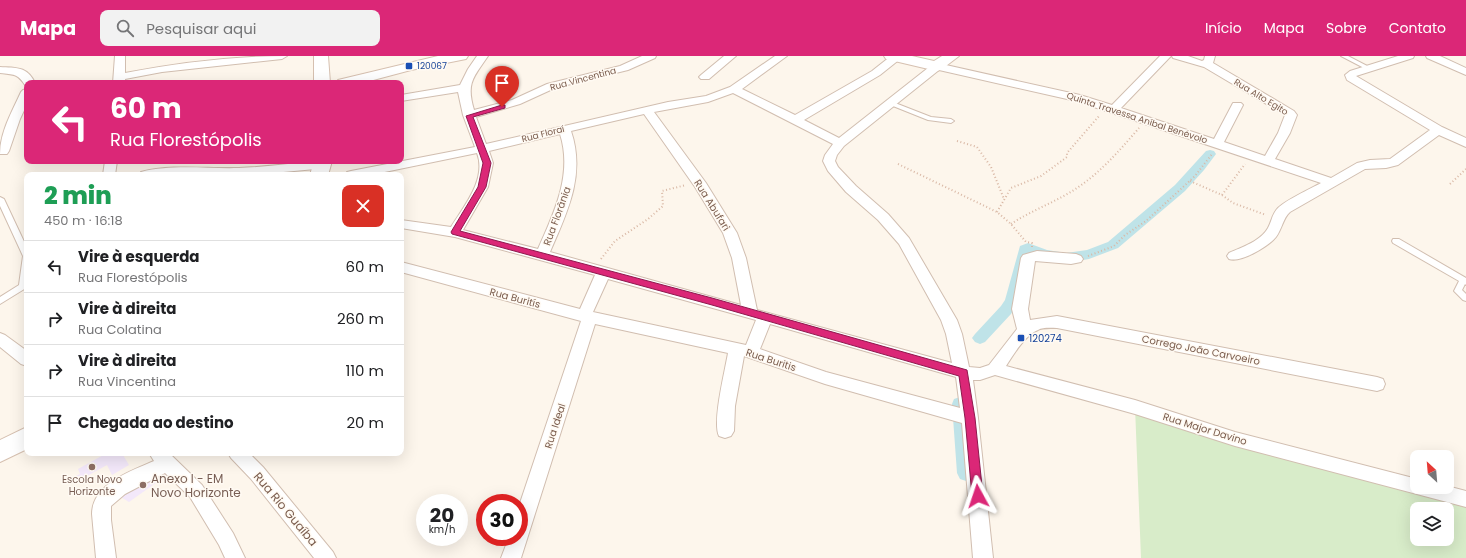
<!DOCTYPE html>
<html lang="pt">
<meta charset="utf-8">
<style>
body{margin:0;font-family:Poppins,sans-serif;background:#f2f2f2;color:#202124;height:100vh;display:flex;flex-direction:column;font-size:15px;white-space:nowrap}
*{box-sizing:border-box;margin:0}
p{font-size:13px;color:#757577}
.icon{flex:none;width:22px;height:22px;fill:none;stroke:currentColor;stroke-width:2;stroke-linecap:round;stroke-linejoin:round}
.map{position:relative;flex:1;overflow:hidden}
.panel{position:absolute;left:24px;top:116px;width:380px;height:284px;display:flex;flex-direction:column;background:#fff;border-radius:8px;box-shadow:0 4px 16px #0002}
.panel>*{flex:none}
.hud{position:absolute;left:24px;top:24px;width:380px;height:84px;border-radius:8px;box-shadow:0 4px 16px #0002;background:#db2777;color:#fff;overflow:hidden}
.needle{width:26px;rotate:334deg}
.controls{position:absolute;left:1410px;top:394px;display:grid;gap:8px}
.controls a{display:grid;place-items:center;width:44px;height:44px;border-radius:8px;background:#fff;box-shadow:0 4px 16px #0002;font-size:20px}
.speed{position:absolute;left:416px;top:438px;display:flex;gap:8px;font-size:20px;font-weight:700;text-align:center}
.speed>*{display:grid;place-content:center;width:52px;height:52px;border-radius:50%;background:#fff;box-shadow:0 4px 16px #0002;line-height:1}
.speed small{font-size:10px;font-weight:400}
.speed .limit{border:6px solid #d22;background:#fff;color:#111}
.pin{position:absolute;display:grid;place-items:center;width:34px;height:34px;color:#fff;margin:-41px -17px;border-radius:50% 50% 50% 0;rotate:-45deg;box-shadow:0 0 4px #0007}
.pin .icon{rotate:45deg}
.me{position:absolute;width:44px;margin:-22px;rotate:355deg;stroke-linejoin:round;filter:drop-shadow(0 0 3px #0008)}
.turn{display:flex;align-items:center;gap:14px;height:84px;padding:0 20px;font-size:18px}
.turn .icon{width:52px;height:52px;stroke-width:2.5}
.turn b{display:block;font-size:28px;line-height:34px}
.round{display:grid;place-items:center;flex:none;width:42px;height:42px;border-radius:8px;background:#f2f2f2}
.headline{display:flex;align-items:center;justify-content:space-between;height:68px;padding:0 20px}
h1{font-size:24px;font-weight:800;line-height:30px;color:#1e9e55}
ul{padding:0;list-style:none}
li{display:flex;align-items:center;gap:12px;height:52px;padding:0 20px;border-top:1px solid #e0e0e0}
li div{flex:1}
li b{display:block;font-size:15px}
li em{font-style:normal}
header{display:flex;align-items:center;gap:24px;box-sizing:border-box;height:56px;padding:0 20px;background:#db2777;color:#fff}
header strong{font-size:19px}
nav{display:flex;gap:22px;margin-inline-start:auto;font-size:14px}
.search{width:280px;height:36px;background:#f2f2f2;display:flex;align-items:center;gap:10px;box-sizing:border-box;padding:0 14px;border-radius:8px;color:#757577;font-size:15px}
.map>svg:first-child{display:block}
.education{fill:#f3e8fa}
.green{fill:#d8ecc9;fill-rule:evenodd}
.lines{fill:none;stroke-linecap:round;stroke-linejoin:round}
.canal{fill:#bfe3e8;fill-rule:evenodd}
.lane-casing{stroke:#d1beb0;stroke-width:2}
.street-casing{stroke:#d1beb0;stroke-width:2}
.secondary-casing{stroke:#d6c0b0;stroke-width:2}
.path{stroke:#d9b8a5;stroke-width:2;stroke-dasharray:1 2.5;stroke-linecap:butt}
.lane{fill:#fff;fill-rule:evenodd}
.street{fill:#fff;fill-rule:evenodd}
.secondary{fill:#fff;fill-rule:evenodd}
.route{fill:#db2777;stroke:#8e194d}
.transit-dot{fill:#1a4fb4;stroke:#fffaf3;stroke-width:1.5}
.education-dot{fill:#8d6e63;stroke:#fffaf3;stroke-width:1.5}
.labels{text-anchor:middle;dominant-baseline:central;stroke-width:3;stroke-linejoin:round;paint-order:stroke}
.far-transit-label{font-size:9px;fill:#164399;stroke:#fffaf3;text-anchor:start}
.far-street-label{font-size:9px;fill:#7a5c4d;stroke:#fffaf3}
.street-label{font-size:10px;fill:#7a5c4d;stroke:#fffaf3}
.transit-label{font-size:10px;fill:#164399;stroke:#fffaf3;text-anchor:start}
.education-label{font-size:10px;fill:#785e54;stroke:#fffaf3}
.near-education-label{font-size:12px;fill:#785e54;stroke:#fffaf3;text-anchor:start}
.near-street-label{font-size:12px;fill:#7a5c4d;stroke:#fffaf3}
</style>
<header>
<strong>Mapa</strong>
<div class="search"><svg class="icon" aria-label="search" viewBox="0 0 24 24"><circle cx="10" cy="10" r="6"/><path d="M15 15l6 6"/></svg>Pesquisar aqui</div>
<nav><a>Início</a><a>Mapa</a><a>Sobre</a><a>Contato</a></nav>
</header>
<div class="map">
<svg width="1466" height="502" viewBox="0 0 1466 502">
<rect width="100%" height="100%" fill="#fdf6ec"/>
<path class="education" d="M107 397H126L123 399 129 409 112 419 107 409 78 425 76 420 80 418 78 413Z
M159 412 167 419 129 446 119 440Z"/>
<path class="green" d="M1135 351 1466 443V502H1141ZM1417 453H1447V483H1417Z"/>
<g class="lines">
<path class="canal" d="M1210 94 1214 95 1216 98 1204 114 1185 135 1118 192 1089 203 1066 207 1031 198 1019 244 1011 258 985 286 980 288 975 286 972 282 975 278 1001 250 1005 244 1020 190 1028 187 1047 194 1066 197 1087 194 1108 186 1175 129 1206 95Z
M960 341 966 343 968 348 975 417 972 423 966 425 960 423 957 417 952 348 954 343Z"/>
<defs>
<path id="lane" d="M1341 0H1348L1371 12 1366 13Z
M890 45 931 61 951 63 954 65 951 67 928 64 888 48 887 47Z
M0 141 4 143 27 192V230L26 232 0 248V241L19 229 23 200 0 150Z
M1393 183H1399L1466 222V229L1465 228 1462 234 1466 238V245L1463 244 1454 235 1459 225 1393 187 1392 185Z"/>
<path id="street" d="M115 0H125V17C178 7 233 0 287 0L282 3 162 16 125 23V27H113Z
M477 0H488C473 22 466 27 474 54L512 44 547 28 620 10 642 0H656L655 2 628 14 555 32 520 48 476 61 486 88 668 46 706 40 730 31 775 0H787L742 33 795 59 872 15 891 0H901L900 3 880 19 804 64 839 82 933 8 937 7 1080 39 1112 49 1160 0H1171L1121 52 1214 83 1233 47H1241L1243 49 1224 86 1265 100 1278 77 1285 59 1204 11 1173 2 1172 0H1188L1202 5 1204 4 1205 0H1215L1213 7 1294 55 1297 59 1290 77 1275 103 1331 122 1357 107 1370 104 1390 103 1430 74 1347 24 1345 19 1350 15 1398 0H1414L1413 2 1356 20 1442 71 1466 82V91L1439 79 1398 109 1386 112 1365 113 1290 156C1283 162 1282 173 1276 181 1269 190 1241 207 1229 203L1227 200 1229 197C1242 191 1261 185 1268 172 1272 165 1272 158 1278 152 1286 144 1310 133 1321 127L1076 45 939 14 844 90 837 99 835 105 838 111 856 130 888 158 909 182 957 264 962 278 969 311 980 312 989 309 1017 273 1012 253 1021 202 1023 199 1037 195 1076 198 1081 200 1083 203 1081 206 1071 208 1035 205 1028 253 1030 264 1057 260 1377 321 1383 323 1385 328 1383 333 1377 335 1057 272C1051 272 1043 271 1038 274 1024 280 1014 298 1006 310L1135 344 1235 376 1417 423V431L1447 430 1466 435V451L1235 390 1135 358 995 319 980 324H973L978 362 993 502H973L962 367 825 328 744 300 735 350 734 375 731 380 725 382 719 380C712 366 725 315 728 297L595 268 521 502H501L509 481H519V450L581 265 401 216V206L580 253 595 219 455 181 401 172V164L451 171C464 150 487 123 477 97L370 119H345L347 116 351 115 475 91 463 59 458 36 401 45V39L460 29 468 13ZM733 37 833 88 825 99 823 105 828 115 846 136 878 164 899 188 941 264 946 278 952 307 757 254 746 202 737 177 706 127 654 56 708 46ZM644 58 695 131 723 177 732 202 741 249 550 196C567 157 586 119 571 75ZM560 78C573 118 554 157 538 193L463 174 488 131 493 107 489 95ZM608 223 756 264 746 289 593 256ZM770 268 956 321 960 352 826 316 760 293Z
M724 0H736L709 23H701L699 21 701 19Z
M1426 0H1440L1466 12V19L1427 2Z
M0 11C16 12 27 10 35 27H27V30L25 29C17 17 14 19 0 17Z
M27 33V48L20 63 9 95 7 98H0C0 76 12 56 21 36L23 34Z
M105 105H117L115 119H103Z
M322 105 326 106 328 109 326 112 250 119H139L141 116C172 108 206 113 239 112 267 111 294 107 322 105Z
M0 277 5 279 27 295V310L21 308 0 291Z
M149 397H169L202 429 233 477 245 502H225L219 489 190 441 165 417 125 438 111 450V464L116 502H96L92 458C92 428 131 415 154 405Z
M228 397H249L263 411 333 496 336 502H314L251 423 231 402Z"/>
<path id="secondary" d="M314 0H328L330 27H314Z
M438 0H468L466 3 411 14 362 27H336L338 24Z
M884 0H912L934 5 942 0H959L942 13 937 15 886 3Z
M314 105H332L328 119H310Z
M27 371V393L0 406V384Z"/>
</defs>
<use href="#lane" class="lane-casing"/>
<use href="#street" class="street-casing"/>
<use href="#secondary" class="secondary-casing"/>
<path class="path" d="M957 85 977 91 991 111 1004 143
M898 108 997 156 1011 168 1026 186 1032 187V191
M1190 125 1222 139 1233 147 1266 159
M1450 128 1466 113
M1222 139 1245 108
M997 156 1011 132 1041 120 1067 101V97L1099 60
M1011 168C1032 154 1056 146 1077 132 1101 116 1120 94 1139 72
M1088 200 1114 190 1125 179 1146 165 1195 120 1212 98
M601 203 615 185 648 163 663 150 662 135 686 129"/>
<use href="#lane" class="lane"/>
<use href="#street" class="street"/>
<use href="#secondary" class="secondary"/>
</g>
<path class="route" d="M502 49H505V52L473 61 491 107 486 131 460 175 712 242 967 314 975 362 983 440 981 443 978 445 974 443 972 440 965 362 959 320 712 249 452 178 451 176 478 131 483 107 466 60Z"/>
<g class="transit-dot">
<rect x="405" y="6" width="8" height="8" rx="2"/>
<rect x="1017" y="278" width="8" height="8" rx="2"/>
</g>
<g class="education-dot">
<circle cx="92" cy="411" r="4"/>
<circle cx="143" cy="429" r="4"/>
</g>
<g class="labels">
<g class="far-transit-label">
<text x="417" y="10">120067</text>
</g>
<g class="far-street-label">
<text transform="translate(583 23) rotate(-15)">Rua Vincentina</text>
<text transform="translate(1261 41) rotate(31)">Rua Alto Egito</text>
<text transform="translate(1137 62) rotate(18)">Quinta Travessa Aníbal Benévolo</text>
<text transform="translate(543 78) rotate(-14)">Rua Floraí</text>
</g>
<g class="street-label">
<text transform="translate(712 149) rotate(58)">Rua Abufari</text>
<text transform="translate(557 160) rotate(-70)">Rua Florânia</text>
<text transform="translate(515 242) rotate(15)">Rua Buritís</text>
<text transform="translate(1201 294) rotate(11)">Corrego João Carvoeiro</text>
<text transform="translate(771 304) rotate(18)">Rua Buritis</text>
<text transform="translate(555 370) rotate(-72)">Rua Ideal</text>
<text transform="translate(1205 373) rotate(17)">Rua Major Davino</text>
</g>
<g class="transit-label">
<text x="1029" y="282">120274</text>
</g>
<g class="education-label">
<text x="92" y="423">Escola Novo<tspan x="92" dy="12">Horizonte</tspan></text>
</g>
<g class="near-education-label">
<text x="151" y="422">Anexo I - EM<tspan x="151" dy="14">Novo Horizonte</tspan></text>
</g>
<g class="near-street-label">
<text transform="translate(286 453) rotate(50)">Rua Rio Guaíba</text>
</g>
</g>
</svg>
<div class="controls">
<a><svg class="needle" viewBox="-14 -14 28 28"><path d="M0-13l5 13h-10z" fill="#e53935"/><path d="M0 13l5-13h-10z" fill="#757577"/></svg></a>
<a><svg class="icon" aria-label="layers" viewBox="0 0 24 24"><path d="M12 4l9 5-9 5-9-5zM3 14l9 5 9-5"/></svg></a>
</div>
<div class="speed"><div>20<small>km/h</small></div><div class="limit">30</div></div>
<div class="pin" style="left:502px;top:51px;background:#d93025"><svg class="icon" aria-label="arrive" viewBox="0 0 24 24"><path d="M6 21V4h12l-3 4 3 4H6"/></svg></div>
<svg class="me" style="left:978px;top:440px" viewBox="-20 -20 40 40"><path d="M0-17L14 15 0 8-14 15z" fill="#db2777" stroke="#fff" stroke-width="4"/></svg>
<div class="hud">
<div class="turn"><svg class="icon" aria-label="left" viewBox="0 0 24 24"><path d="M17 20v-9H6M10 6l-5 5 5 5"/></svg><div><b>60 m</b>Rua Florestópolis</div></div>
</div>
<section class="panel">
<div class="headline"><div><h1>2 min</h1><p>450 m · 16:18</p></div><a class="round" style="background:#d93025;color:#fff"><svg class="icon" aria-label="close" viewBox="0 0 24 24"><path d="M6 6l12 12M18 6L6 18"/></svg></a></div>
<ul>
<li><svg class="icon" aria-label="left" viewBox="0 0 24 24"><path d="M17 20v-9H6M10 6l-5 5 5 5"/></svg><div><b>Vire à esquerda</b><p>Rua Florestópolis</p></div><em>60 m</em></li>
<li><svg class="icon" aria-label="right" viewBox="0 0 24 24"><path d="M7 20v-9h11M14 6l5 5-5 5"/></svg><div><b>Vire à direita</b><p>Rua Colatina</p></div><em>260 m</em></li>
<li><svg class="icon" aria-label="right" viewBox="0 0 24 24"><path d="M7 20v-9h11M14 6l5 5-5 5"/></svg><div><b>Vire à direita</b><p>Rua Vincentina</p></div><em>110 m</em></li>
<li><svg class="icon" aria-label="arrive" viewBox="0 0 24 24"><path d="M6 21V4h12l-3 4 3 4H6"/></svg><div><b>Chegada ao destino</b></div><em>20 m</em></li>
</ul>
</section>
</div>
